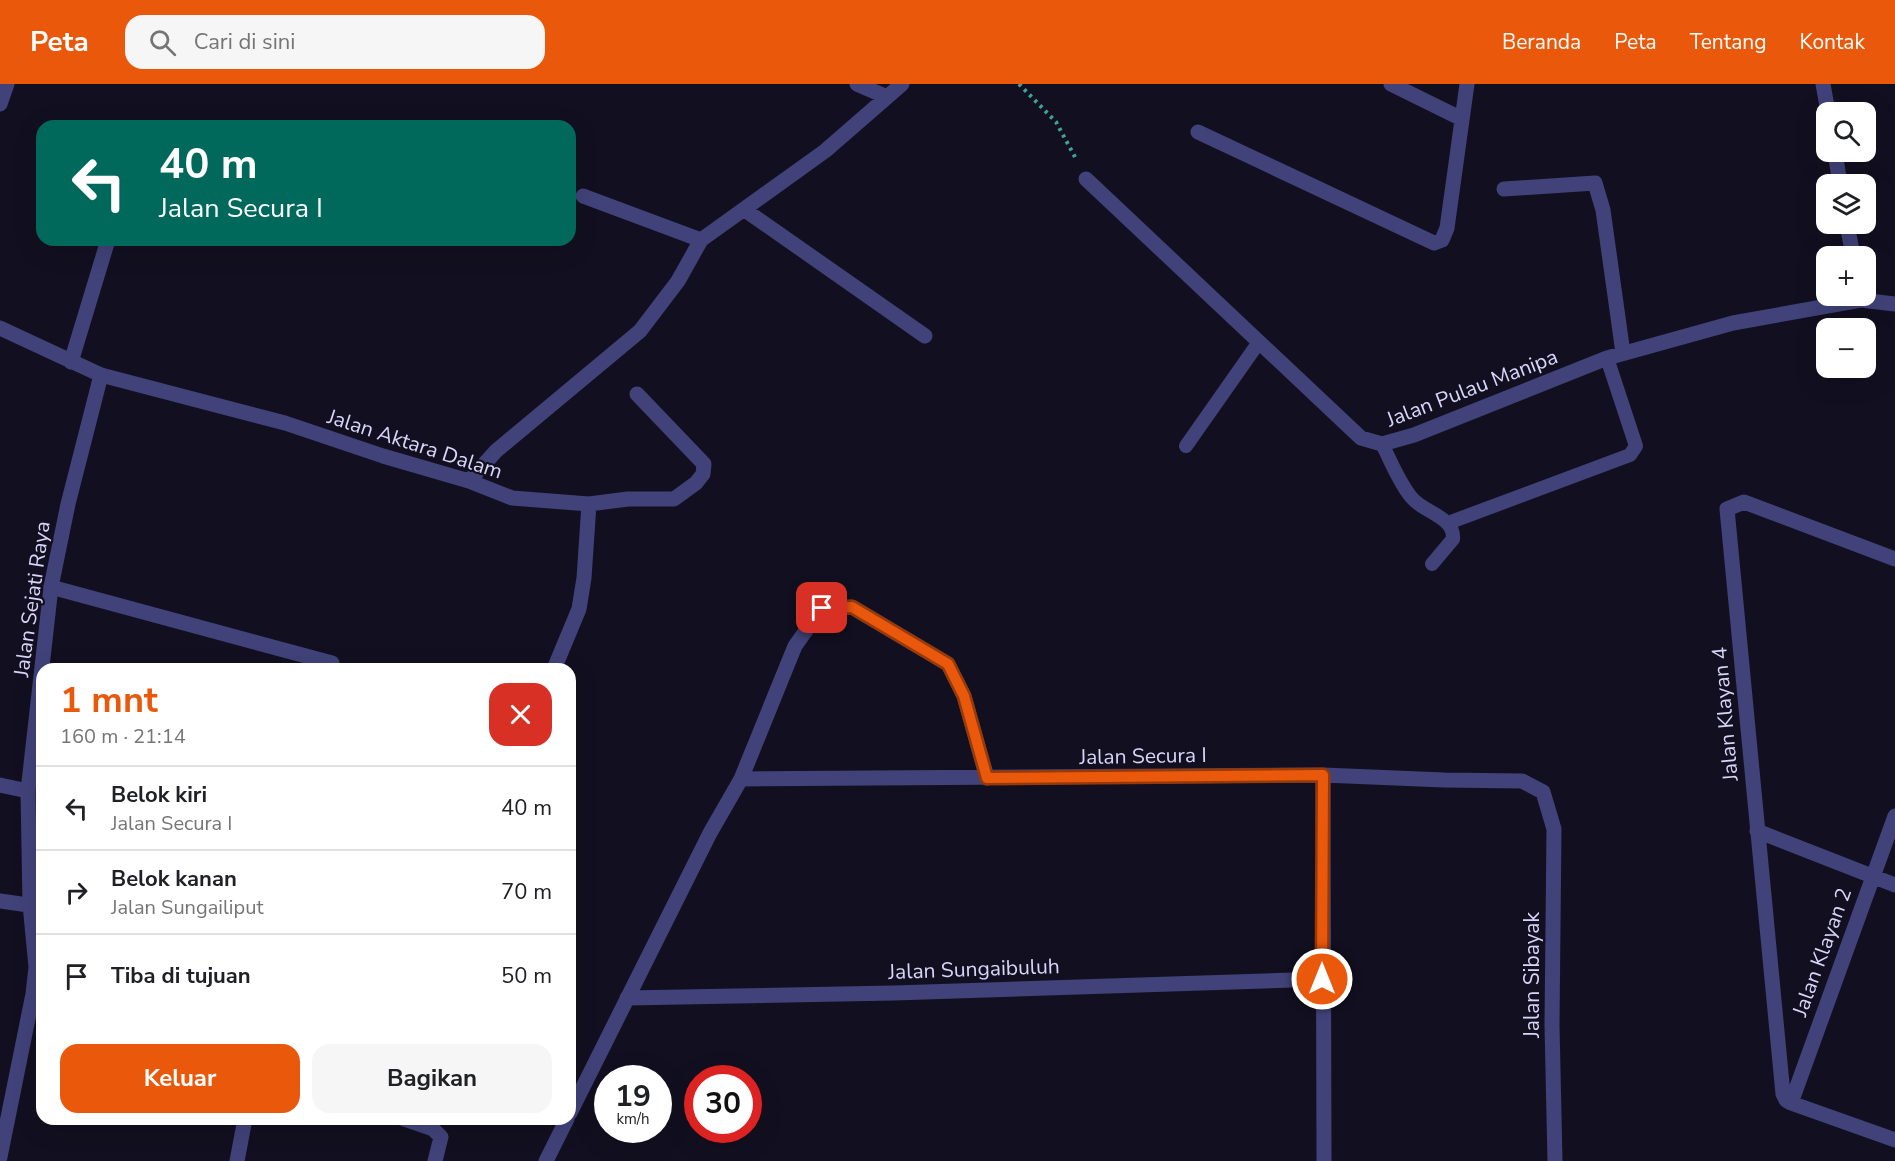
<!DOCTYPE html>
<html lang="id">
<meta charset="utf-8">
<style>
body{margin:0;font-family:"Nunito Sans",sans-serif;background:#f6f6f6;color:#202124;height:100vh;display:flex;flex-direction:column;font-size:22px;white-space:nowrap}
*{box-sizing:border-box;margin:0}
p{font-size:20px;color:#757577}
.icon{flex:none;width:33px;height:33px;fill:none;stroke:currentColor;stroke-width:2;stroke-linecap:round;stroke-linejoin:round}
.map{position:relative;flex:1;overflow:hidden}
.drawer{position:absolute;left:36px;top:579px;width:540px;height:462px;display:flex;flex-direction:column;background:#fff;border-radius:18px;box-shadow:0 6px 24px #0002}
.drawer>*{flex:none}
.banner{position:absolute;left:36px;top:36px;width:540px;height:126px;border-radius:18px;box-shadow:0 6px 24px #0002;background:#00695c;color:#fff;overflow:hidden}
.controls{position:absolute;left:1816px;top:18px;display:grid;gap:12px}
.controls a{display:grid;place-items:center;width:60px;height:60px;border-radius:12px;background:#fff;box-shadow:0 6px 24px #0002;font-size:30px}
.speed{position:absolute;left:594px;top:981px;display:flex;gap:12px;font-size:30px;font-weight:700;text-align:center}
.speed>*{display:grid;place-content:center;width:78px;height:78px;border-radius:50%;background:#fff;box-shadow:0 6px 24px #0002;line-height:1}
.speed small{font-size:15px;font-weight:400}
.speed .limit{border:9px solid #d22;background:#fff;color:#111}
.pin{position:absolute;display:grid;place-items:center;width:51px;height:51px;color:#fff;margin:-26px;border-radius:12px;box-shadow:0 3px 9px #0006}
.me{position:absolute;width:66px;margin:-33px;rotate:0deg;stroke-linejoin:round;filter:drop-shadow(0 0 4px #0008)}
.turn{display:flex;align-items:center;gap:21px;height:126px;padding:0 24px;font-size:27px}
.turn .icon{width:78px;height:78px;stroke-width:2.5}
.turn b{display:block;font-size:42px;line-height:51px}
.round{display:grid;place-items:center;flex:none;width:63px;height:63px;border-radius:18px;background:#f6f6f6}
.head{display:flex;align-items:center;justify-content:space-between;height:102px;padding:0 24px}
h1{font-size:36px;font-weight:700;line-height:45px;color:#ea580c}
.action{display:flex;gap:12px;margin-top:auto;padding:12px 24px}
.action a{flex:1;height:69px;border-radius:18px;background:#ea580c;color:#fff;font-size:24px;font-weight:700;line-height:69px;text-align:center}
.action a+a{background:#f6f6f6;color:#202124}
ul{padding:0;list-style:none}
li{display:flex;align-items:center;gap:18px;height:84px;padding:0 24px;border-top:2px solid #e0e0e0}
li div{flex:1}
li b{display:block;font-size:22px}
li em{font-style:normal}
header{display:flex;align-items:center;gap:36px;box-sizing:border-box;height:84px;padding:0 30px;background:#ea580c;color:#fff}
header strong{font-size:28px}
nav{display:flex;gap:33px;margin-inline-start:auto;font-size:21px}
.search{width:420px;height:54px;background:#f6f6f6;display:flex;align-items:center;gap:15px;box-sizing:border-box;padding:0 21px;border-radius:18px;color:#757577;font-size:22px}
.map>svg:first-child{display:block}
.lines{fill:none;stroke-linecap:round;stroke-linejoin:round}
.path{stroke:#3ea499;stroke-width:4;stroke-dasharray:3 4.5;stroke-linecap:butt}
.service{stroke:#414279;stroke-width:14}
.minor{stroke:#414279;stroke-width:15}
.tertiary{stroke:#414279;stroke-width:15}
.route-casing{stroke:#983908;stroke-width:15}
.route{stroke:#ea580c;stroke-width:10}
.labels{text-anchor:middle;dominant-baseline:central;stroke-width:4.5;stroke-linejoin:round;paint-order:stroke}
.street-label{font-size:21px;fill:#d8d5f9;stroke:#121020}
</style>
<header>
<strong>Peta</strong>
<div class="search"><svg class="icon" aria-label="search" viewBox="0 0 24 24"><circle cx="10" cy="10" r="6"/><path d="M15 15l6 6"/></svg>Cari di sini</div>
<nav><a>Beranda</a><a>Peta</a><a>Tentang</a><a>Kontak</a></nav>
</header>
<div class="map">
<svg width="1895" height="1077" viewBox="0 0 1895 1077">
<rect width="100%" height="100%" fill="#121020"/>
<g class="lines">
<path class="path" d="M1019 0 1056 38 1075 73"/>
<path class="service" d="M1382 360C1391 377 1399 399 1412 414 1423 428 1455 433 1453 455L1432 480
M1186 362 1259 258
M1448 439 1630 371 1636 362 1607 274
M29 739 42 742"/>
<path class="minor" d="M857 0 887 13
M1391 0 1462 35
M1823 0 1828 28
M1198 48 1434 159 1442 156 1447 144 1467 0
M1835 68 1840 100
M1086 95 1361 354 1382 360 1414 351 1607 274 1733 239 1861 216 1895 220
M1504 105 1595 99 1603 126 1623 269
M583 112 701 156
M745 126 925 252
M1847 140 1853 172
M71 278 108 156
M101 291 285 339 383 372 469 397 512 414 589 420 628 415H674L696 399 703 390 704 380 637 310
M469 397 496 367 640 247 678 197 701 156 825 67 902 0
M1895 475 1744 418 1727 425 1783 1010 1786 1016 1791 1019 1895 1056
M51 503 332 579
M554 585 579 525 584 494 589 420
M1323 691 1324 1077
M741 695 1323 691 1444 696 1522 697 1543 708 1554 745 1552 941 1555 1077
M0 701 28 707
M1757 747 1895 801
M0 817 42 823
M627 914 894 909 1322 895
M1791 1019 1895 732
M570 1029 710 749 741 695 795 562 822 524 852 523 948 580 964 612 987 694
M404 1035 433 1045 441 1053 435 1077
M237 1077 245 1035
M546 1077 567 1035"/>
<path class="tertiary" d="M0 20 7 0
M0 244 101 291 68 420 51 503 28 707 30 820 36 883 33 910 0 1073"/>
</g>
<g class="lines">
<defs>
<path id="route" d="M822 524 852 523 948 580 964 612 987 694 1323 691 1322 895"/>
</defs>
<use href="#route" class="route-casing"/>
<use href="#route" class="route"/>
</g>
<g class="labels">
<g class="street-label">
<text transform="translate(1472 304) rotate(-21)">Jalan Pulau Manipa</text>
<text transform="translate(415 360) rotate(18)">Jalan Aktara Dalam</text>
<text transform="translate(32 515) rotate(-82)">Jalan Sejati Raya</text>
<text transform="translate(1725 630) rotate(-95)">Jalan Klayan 4</text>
<text transform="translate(1143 672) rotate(-1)">Jalan Secura I</text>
<text transform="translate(1822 868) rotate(-70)">Jalan Klayan 2</text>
<text transform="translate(974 885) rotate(-2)">Jalan Sungaibuluh</text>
<text transform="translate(1532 891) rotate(-90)">Jalan Sibayak</text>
</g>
</g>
</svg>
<div class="controls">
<a><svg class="icon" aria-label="search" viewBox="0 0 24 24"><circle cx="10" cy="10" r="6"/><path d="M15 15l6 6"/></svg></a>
<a><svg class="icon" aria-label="layers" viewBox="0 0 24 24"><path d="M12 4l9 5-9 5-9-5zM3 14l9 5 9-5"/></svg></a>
<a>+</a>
<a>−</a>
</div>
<div class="speed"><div>19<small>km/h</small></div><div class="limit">30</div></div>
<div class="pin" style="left:822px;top:524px;background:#d93025"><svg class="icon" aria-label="arrive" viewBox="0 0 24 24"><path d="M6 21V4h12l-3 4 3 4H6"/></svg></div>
<svg class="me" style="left:1322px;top:895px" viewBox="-20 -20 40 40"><circle r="17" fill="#ea580c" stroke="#fff" stroke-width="3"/><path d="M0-11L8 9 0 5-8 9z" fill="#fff"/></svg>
<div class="banner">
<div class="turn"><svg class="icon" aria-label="left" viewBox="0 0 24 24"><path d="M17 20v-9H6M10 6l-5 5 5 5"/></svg><div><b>40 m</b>Jalan Secura I</div></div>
</div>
<section class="drawer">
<div class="head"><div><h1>1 mnt</h1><p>160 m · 21:14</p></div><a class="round" style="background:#d93025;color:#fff"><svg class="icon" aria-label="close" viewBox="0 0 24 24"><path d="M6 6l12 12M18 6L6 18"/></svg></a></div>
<ul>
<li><svg class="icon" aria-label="left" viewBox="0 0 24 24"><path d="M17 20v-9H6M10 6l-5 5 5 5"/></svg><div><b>Belok kiri</b><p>Jalan Secura I</p></div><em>40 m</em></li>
<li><svg class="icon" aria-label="right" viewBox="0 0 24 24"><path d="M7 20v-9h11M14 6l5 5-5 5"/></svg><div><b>Belok kanan</b><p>Jalan Sungailiput</p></div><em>70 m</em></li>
<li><svg class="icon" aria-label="arrive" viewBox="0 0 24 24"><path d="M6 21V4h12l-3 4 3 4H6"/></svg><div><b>Tiba di tujuan</b></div><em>50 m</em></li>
</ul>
<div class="action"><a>Keluar</a><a>Bagikan</a></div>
</section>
</div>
